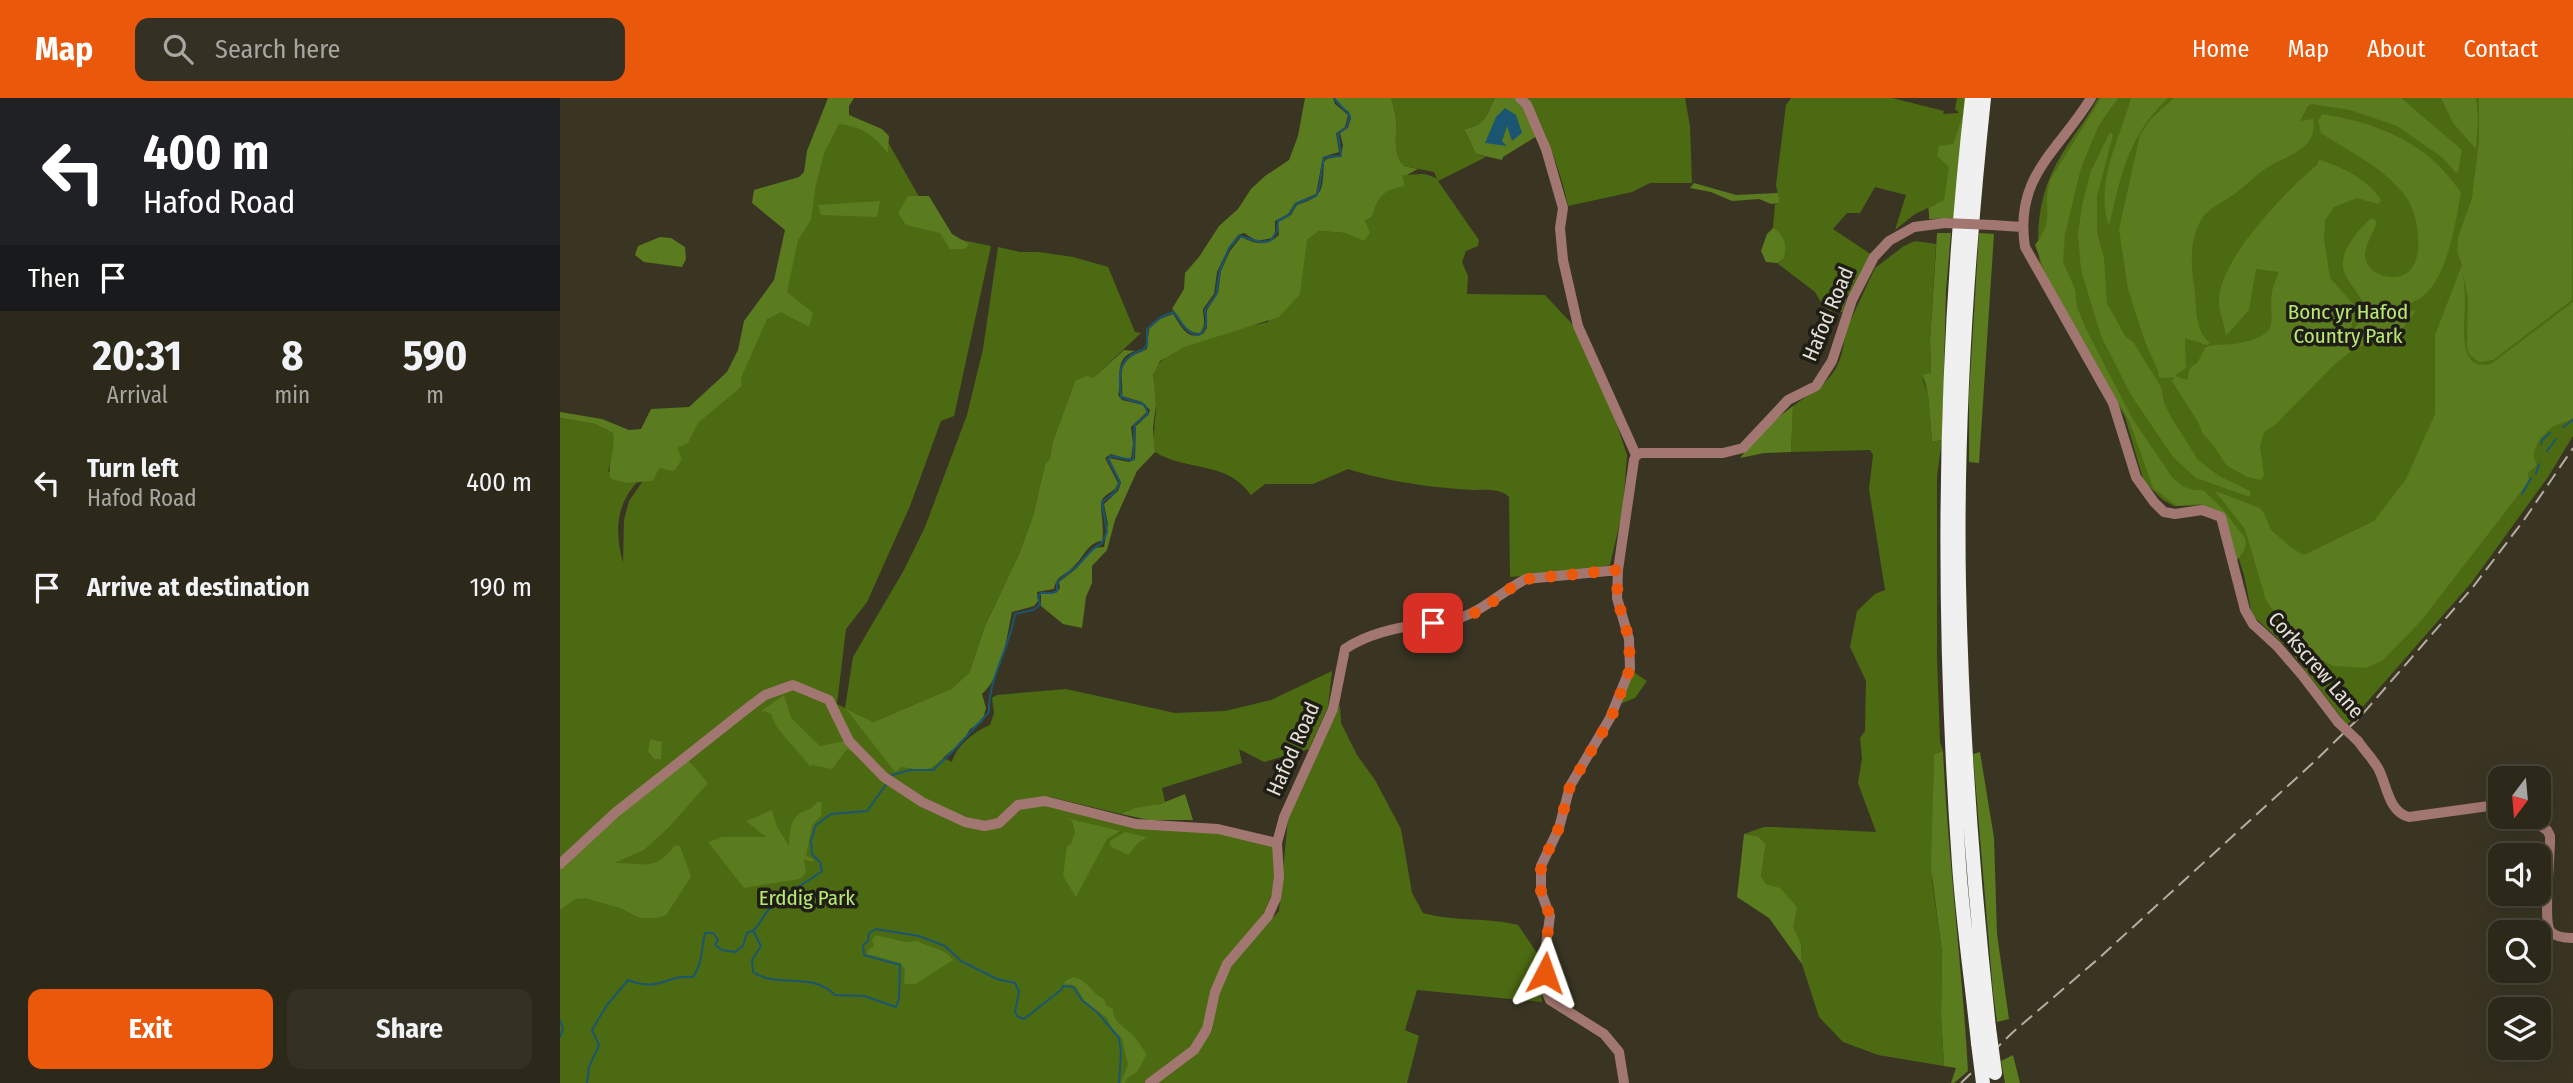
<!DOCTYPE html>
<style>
body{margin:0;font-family:"Fira Sans Condensed",sans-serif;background:#343023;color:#f1f3f6;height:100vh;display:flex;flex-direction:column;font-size:26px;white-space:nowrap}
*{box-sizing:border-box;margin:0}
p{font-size:23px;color:#a6a6a2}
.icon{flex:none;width:38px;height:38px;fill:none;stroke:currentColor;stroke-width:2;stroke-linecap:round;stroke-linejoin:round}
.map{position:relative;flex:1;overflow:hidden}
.sheet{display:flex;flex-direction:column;background:#2c281a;width:560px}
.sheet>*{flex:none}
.hud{background:#202124;color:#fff;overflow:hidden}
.needle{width:46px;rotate:196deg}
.fabs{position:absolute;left:1928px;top:668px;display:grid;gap:14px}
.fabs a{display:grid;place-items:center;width:63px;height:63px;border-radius:14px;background:#2c281a;box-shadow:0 7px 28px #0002,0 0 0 2px #484439;font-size:35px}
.pin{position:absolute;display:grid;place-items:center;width:60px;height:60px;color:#fff;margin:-30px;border-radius:14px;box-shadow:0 4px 10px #0006}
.me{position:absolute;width:77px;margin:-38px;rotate:4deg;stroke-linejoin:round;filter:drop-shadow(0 0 5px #0008)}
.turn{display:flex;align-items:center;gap:24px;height:147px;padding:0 28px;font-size:32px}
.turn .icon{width:91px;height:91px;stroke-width:2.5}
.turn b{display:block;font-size:49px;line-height:60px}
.then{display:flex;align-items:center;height:66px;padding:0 28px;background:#0003;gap:14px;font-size:26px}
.eta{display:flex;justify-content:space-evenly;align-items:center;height:119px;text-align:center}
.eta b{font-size:42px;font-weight:700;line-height:49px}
.action{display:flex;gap:14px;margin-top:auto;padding:14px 28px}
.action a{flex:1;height:80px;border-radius:14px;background:#ea580c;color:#fff;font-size:28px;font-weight:700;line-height:80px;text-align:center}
.action a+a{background:#343023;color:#f1f3f6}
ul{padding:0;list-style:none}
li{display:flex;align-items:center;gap:21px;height:105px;padding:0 28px}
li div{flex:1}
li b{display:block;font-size:26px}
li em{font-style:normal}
header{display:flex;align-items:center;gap:42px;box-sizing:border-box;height:98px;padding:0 35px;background:#ea580c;color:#fff}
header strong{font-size:33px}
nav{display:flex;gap:38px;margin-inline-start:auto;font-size:24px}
.search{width:490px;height:63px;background:#343023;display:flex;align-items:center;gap:18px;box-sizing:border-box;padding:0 24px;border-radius:14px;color:#a6a6a2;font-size:26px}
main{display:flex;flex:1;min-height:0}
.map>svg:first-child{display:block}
.green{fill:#4c6a12}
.forest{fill:#5b7b1f}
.water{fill:#1a5671}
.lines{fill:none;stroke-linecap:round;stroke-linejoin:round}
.stream{stroke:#1a5671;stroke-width:2}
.minor{stroke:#a27771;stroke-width:10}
.highway{stroke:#f0f0f0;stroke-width:14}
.rail{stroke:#b2aea1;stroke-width:2;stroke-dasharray:14 7;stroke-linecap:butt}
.minor-bridge{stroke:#a27771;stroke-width:10}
.highway-bridge{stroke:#f0f0f0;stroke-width:14}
.route{stroke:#ea580c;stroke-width:12;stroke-dasharray:0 21.6}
.labels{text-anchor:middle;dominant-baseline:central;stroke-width:7;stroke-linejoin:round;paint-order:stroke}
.park-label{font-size:21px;fill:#b9e873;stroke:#1f1d15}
.street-label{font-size:21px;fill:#e3e0d5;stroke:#1f1d15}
</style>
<header>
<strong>Map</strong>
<div class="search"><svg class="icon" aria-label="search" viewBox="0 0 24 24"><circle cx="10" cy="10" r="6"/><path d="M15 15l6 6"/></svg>Search here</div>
<nav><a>Home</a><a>Map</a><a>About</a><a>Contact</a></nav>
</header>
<main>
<section class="sheet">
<div class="hud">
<div class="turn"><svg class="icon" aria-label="left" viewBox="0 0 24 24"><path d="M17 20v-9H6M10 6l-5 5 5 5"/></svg><div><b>400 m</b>Hafod Road</div></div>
<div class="then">Then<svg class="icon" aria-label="arrive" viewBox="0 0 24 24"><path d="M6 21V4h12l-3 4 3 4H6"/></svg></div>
</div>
<div class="eta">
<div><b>20:31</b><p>Arrival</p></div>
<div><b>8</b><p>min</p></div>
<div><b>590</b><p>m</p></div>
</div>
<ul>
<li><svg class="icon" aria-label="left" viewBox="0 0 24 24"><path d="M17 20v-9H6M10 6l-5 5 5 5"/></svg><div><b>Turn left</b><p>Hafod Road</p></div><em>400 m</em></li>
<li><svg class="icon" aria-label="arrive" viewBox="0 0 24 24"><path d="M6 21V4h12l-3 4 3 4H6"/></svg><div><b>Arrive at destination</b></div><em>190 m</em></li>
</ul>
<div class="action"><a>Exit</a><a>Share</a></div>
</section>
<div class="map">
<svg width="2013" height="985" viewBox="0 0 2013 985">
<rect width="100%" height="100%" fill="#3a3523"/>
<path class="green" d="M831 0H935C926 18 925 28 904 31L916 56 926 59 878 83 919 142 918 148 906 153 902 164 908 178 907 196 985 197 1014 228 1049 303 1067 357 1063 411 1050 467 1021 473 950 479 949 399C941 390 924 392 913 392 874 390 825 383 788 371L753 386H705L691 397C666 362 628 374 595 354 592 337 596 322 596 305 595 294 590 283 595 272 606 246 680 230 708 224L747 142 759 133 786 135 812 119C819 98 822 92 844 87L841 77C856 78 862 72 877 81L874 74 844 68C832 54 837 41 836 23 836 16 833 7 831 0Z
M967 0H1125L1130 28 1132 85H1090L1072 94 1008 108C1002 77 984 27 967 0Z
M1231 0H1332L1384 13 1383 16 1399 15 1395 11 1397 0H1406L1390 112 1369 116 1368 110 1355 116 1335 132 1346 97 1315 89 1300 115H1287L1273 131 1312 157 1294 194 1287 198 1283 214 1270 213 1263 208 1255 194 1217 165 1213 130 1215 106 1220 105 1216 87 1226 7Z
M1538 0H2013V338L1988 379 1912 484 1787 627 1728 550 1692 517 1684 477 1667 424 1653 407 1614 408 1603 402 1584 384 1565 319 1480 167C1475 126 1480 92 1502 56 1513 37 1528 20 1538 0Z
M272 15 291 21 329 46 362 104 387 139 431 148 394 318 381 323 350 408 307 504 286 531 277 606 285 610 293 559 344 472 365 429 407 317 423 251 438 149 460 154H479L513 159 548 169 575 234 581 235 533 280 515 283 493 343 490 360 485 366 473 418 459 456 425 528 409 575 391 591 313 624 392 664C396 648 415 633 430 627L434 615 432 600 437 597 506 591 615 615 665 613 711 602 772 573 768 609 749 651 704 664 679 651 682 665 602 690 605 704C593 708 573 714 561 716L490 699 474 702 575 729 659 734 713 748 718 765 711 798 702 819 663 864 650 894 645 931 632 948 585 985H0V320L35 326 53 335 55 350 48 373 68 385 77 384C55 409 55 434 63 465L64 422 69 403 99 360 158 301 210 199Z
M1355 143 1376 146 1370 243 1371 276 1363 282 1368 296 1372 344 1382 342 1377 378V560L1380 644 1383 653 1374 656 1372 782 1382 855 1381 917 1384 968 1318 957 1283 944 1259 919 1242 866 1241 846 1201 778 1206 746 1198 738 1184 736 1204 729H1215L1316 734 1298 685 1302 660 1300 640 1305 633 1306 583 1290 549 1297 513 1315 496 1325 492 1309 391 1313 357 1310 352 1231 354 1233 308C1266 285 1282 277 1285 234L1315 170 1344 148Z
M1072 573 1087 583 1075 600 1060 606Z
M780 607 781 625 797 657 815 682 841 731 852 795 863 815C894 824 926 819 958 827L979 858 982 904 857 892 845 932 859 938 847 985H596L636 954 652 933 658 894 671 867 719 813 728 721Z"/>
<path class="forest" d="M268 0H294L289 8V17L322 31 329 38 328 55C313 37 303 29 279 26L264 55 256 86 251 122 238 142 227 194 253 215 249 229 221 214 207 221 181 280 182 288 138 325 128 345 117 350 122 361 114 373 99 370 93 383 68 385 51 381C46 367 56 354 53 335L35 326 0 320V314L42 321 69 332 81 331 91 311 129 309 167 274 178 252 184 223 214 182 225 132 192 105 194 92 239 79 244 74 247 53Z
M745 0H773L775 6 788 17 785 29 776 35 779 54 763 59 756 96 735 105 728 116 715 123V134L712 140 697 143 684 135 678 137 668 151 657 174 654 196 643 211C643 221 647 225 640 235 625 236 621 219 612 211L624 191 625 175 639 159 659 128 678 111 691 91 705 78 729 62 738 38Z
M776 0H831C833 7 836 16 836 23 837 41 832 54 844 68L858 71 847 77H842L845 88C822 92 819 98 812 119L805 123 810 135 804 143 786 135 759 133 747 142 740 196 719 219 624 249 600 263 593 277 596 306 593 330 595 354 577 373 555 422 547 452 532 468V485L526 499 522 530 503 526 481 508V496L496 495 500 490 499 484 517 470 533 450 544 449 548 426 544 406 558 393 561 385 549 360 569 364 575 361 576 328 588 317 590 312 582 304 562 298C564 284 556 270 571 259 576 255 582 254 587 251L589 231 600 221 613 216C621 227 626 243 643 236L647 230V212L658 195 661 173 670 153 681 139C696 146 706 149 719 137L718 124 731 117 737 107C765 98 762 92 764 64L767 61 781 58 783 47 780 35 788 30 791 20 789 14 776 4Z
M935 0H955L964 11 977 38 943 59 942 62 916 56 904 31C925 28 926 18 935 0Z
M1541 0H1558L1539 27 1521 70 1505 136 1503 164 1515 191 1517 209 1526 231 1572 320 1612 379 1622 388 1633 392H1643L1661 409 1685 440C1688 449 1682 457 1676 463L1659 415 1641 406 1617 408 1593 390 1570 325 1485 174 1475 147C1497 118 1481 112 1490 82Z
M1571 0H1608C1568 38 1561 77 1549 128 1534 85 1560 41 1571 0Z
M1614 0H1841L1902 52 1898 74 1896 75 1883 60 1837 28 1790 12 1752 6 1748 8 1740 23 1753 21C1759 53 1725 57 1705 71 1695 78 1686 87 1676 95 1663 105 1646 110 1639 126 1628 147 1632 173 1635 196 1637 214 1635 232 1650 245L1647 247 1625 240 1626 270 1615 278 1627 282 1630 270 1637 265 1646 249C1658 245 1671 248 1684 244 1723 235 1708 221 1712 194 1713 187 1717 180 1719 174L1696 171 1689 212 1666 238C1665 225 1658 215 1659 201 1662 158 1725 94 1757 67L1759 62C1781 68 1809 82 1821 102L1818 106 1797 100 1774 109 1765 122 1764 141 1770 180 1796 209 1791 230 1790 254 1774 267 1715 327 1704 334 1700 349 1704 377 1701 382 1687 379 1666 367 1654 348 1643 336 1638 324 1612 283 1614 279 1600 280 1598 277 1599 275 1585 244 1568 191 1559 131 1580 37 1591 21Z
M1881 0H1916L1918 22 1916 51 1893 25Z
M1919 0H2013L2012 202 1933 262 1919 264 1909 256 1907 249 1908 200 1902 172C1904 183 1905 194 1905 206 1905 224 1896 275 1931 266L2013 204V320C2006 324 1997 326 1992 329 1981 338 1968 353 1977 367L1968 375 1969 383 1861 523 1822 563 1806 570 1773 568 1738 549 1706 502 1685 431 1655 393 1700 410 1705 417 1711 432 1733 451 1744 457 1814 423 1846 381 1875 316V237L1902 167 1897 153 1898 140 1912 100 1919 43Z
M1762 16C1818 25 1869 45 1901 95 1895 127 1886 195 1850 205 1837 209 1819 208 1806 209 1800 197 1789 186 1784 174 1777 156 1799 130 1812 120L1816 123V127C1812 136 1805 148 1805 158 1806 176 1833 185 1847 175 1866 161 1858 115 1846 99 1824 69 1791 55 1761 35L1758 23Z
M1403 17 1397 120 1369 121V110L1384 102 1389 69 1377 58 1379 48 1393 46Z
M1550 34 1553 37 1537 98V135L1544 160 1547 205 1565 238 1574 245 1601 289 1604 305 1611 319 1638 362 1659 378 1690 393V399L1636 380 1613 359 1571 297 1541 238 1521 172 1518 137 1522 107 1531 73Z
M1134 85 1176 97 1218 95 1220 105 1211 106 1199 101 1172 103 1151 94 1130 90Z
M348 98H369L392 136 409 146 405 151H390L380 135 346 127 338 115Z
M320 103 317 119 261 117 258 107Z
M1213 130C1225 137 1227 147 1224 160L1217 165 1206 164 1201 153 1207 136Z
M1377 135H1391L1386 192 1382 342 1372 344 1368 296 1363 277 1371 275 1370 243Z
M1419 135 1434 136 1419 365 1409 364V297Z
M100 139 111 140 125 149 126 161 122 169 84 164 75 157 78 148Z
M1856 212 1843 230 1795 251V230L1803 217 1840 216Z
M564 252 575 253C552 261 563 282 558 297L562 302 583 307 587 314 571 329 573 346 571 360 567 361 551 356 545 360 558 385C555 395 546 394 542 402 539 407 545 432 542 443 528 444 524 459 514 468 504 479 497 476 494 491L477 494 478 503 474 508 452 514C446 541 443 577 422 596L426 610 422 624 410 631 403 643 371 670 361 672 342 669 335 674 286 611 313 624 391 591 409 575 425 528 459 456 473 418 485 366 490 360 493 343 515 283 526 278 533 280Z
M1233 308 1231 354 1204 355 1180 360 1209 326Z
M224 597 231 620 260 648 286 643 294 655 287 651 272 671 252 667 250 669C240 653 214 632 212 617L205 613 200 614Z
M90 641 102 644 101 661H94L88 653Z
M1383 653C1388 760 1402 866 1408 973L1394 985H1391L1396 970 1384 968 1381 917 1382 855 1371 770 1374 656Z
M1420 654 1434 740 1437 836 1449 921 1437 924 1433 894 1413 656Z
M127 661 148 685 109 729 84 752 54 765C83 764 94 775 115 747L120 748 131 779 106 817 97 820H80L60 810 25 800 15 801 0 812V768Z
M625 696 633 722H589L561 716 575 710 600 706Z
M257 704H262L261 718 252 727 246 757 254 762 252 764 244 761 246 775 240 781 184 790 148 744 162 739H206L186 723 212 712 217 729 229 748C230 736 229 721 242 714 249 711 252 711 257 704Z
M506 720 560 733 547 741 516 799 503 778 507 748 511 746 515 734 512 723Z
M565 734 586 739H587L578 745 568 757 550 748V743Z
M1184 736 1198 738 1206 746 1201 778 1206 786 1220 790 1237 809 1233 829 1241 846 1242 866 1209 820 1177 799Z
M316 837 345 844 358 843C370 851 384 849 393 862L356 886H344L345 872 341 865 307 856 308 852 314 848 312 841Z
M513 879C527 881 531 895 544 901L546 907 553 911C552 924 565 929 573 937 578 943 582 950 587 956L577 974 567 980 565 985H561L568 967 562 940 553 933 547 920 525 904 516 888 510 886 506 887 504 884Z
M1453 957 1460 985H1445L1441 963Z"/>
<path class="water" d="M945 10 956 17 962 35 952 43 947 28 942 43 947 48 925 45 936 19Z"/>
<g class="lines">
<path class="stream" d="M2003 329 2013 322
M1981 346 1982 342 1990 335
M1987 353 1996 341
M1976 376 1979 366
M1962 396 1971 380
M331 679 332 677 350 672H373L390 656 429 614C428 580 450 549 455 516L473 512 480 507 478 498 481 495H492L497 493V485C502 479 509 474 516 469 527 459 529 452 542 445L547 434 542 404 554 395 560 384 548 361 551 358 573 362 575 326 588 316 585 307 561 299C558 275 558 260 584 251L587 246V231L601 219 613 214C622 223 624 235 639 237 648 230 647 222 645 212L656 197 660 172 669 150 679 138 701 144 710 143 717 134 718 123 729 117 737 105 756 98C763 86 759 71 765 59L781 58 778 35 787 29 790 18 774 0
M194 834 201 848 192 862 193 874C218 891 252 873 275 897L304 898 336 909 339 900 340 867 304 857 303 847 308 843 309 835 316 831 359 838 385 848 401 863 437 881 455 885 459 894 455 914 458 919 464 921 501 892 503 888 513 889 522 902 538 915 559 940 561 955 559 985
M0 939 3 931 0 922
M27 985 29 969 39 947 32 932 47 907 68 882C101 895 106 876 133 879 143 865 141 851 145 835H153L158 842 155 847 162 852 175 854 183 848 187 835C199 832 199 823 206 815 220 797 244 787 262 773L260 764 252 756 251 743 256 727 271 716 307 713 328 684"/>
<path class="minor" d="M960 0 967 7 986 51 1003 110 1000 130 1003 162 1018 228 1076 357
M1531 0C1498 54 1454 78 1465 149L1553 305 1576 379 1594 404 1604 414 1615 416 1642 412 1661 419 1685 512 1693 526 1717 548 1742 577 1778 624
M1432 127 1462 129
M1798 643C1804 652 1812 660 1818 670 1827 686 1828 714 1849 719L1929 708 1941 709
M1965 719 1987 732 1990 738C1991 755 1982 825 1991 834 1996 839 2007 840 2013 840
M0 766 55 715 189 609 205 597 233 587 269 602 289 643 324 679 362 704 405 724 425 728 439 725 458 707 485 703 576 726 658 731 717 745
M590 985 634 952 647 931 655 894 667 866 708 818 716 800 719 779 717 745 724 719 773 611 785 551C807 536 835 530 862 526 875 524 888 524 900 520 926 511 942 493 966 481L1058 472
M1064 985 1059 954 1044 936 990 902 985 890 984 861 990 818 981 794V768L999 730 1010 688 1050 620 1070 571 1069 541 1057 500 1058 472 1074 362 1076 357 1081 355H1163L1183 350 1228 302 1256 288 1272 263 1292 202 1314 159 1329 143 1354 129 1385 125"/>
<path class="highway" d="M1412 0C1383 254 1381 511 1399 766 1403 826 1412 886 1418 945
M1424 0C1407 161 1396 325 1399 487 1402 635 1413 783 1429 930"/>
<path class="rail" d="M1401 985 1452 935 1538 861 1754 664 1800 619 1913 489 1964 422 2013 350"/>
<path class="minor-bridge" d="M1385 125 1432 127
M1778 624 1798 643"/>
<path class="highway-bridge" d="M1429 930 1435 975
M1418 945 1423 985"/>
</g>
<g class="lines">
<path class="route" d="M873 525C890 522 910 520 925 509 939 500 950 489 966 481L1058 472 1057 500 1069 541 1070 571 1051 620 1010 688 999 730 981 768V794L990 818 984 861 985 875"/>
</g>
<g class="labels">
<g class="park-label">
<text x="1788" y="214">Bonc yr Hafod<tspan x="1788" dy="24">Country Park</tspan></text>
<text x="247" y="800">Erddig Park</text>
</g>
<g class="street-label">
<text transform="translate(1268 216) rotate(-67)">Hafod Road</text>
<text transform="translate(1756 567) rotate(49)">Corkscrew Lane</text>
<text transform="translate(733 651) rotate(-66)">Hafod Road</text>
</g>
</g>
</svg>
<div class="fabs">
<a><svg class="needle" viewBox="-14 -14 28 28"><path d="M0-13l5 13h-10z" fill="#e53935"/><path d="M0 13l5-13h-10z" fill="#a6a6a2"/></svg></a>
<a><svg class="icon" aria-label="sound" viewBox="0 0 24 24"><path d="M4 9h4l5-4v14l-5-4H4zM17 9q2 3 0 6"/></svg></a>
<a><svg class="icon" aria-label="search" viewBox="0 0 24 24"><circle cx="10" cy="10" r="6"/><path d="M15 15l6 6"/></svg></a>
<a><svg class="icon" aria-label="layers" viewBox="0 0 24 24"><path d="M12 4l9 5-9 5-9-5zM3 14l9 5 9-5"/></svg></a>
</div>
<div class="pin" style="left:873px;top:525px;background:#d93025"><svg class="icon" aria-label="arrive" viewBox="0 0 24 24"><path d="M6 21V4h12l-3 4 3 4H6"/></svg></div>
<svg class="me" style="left:985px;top:875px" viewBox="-20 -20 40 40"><path d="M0-17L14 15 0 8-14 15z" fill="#ea580c" stroke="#fff" stroke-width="4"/></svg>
</div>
</main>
